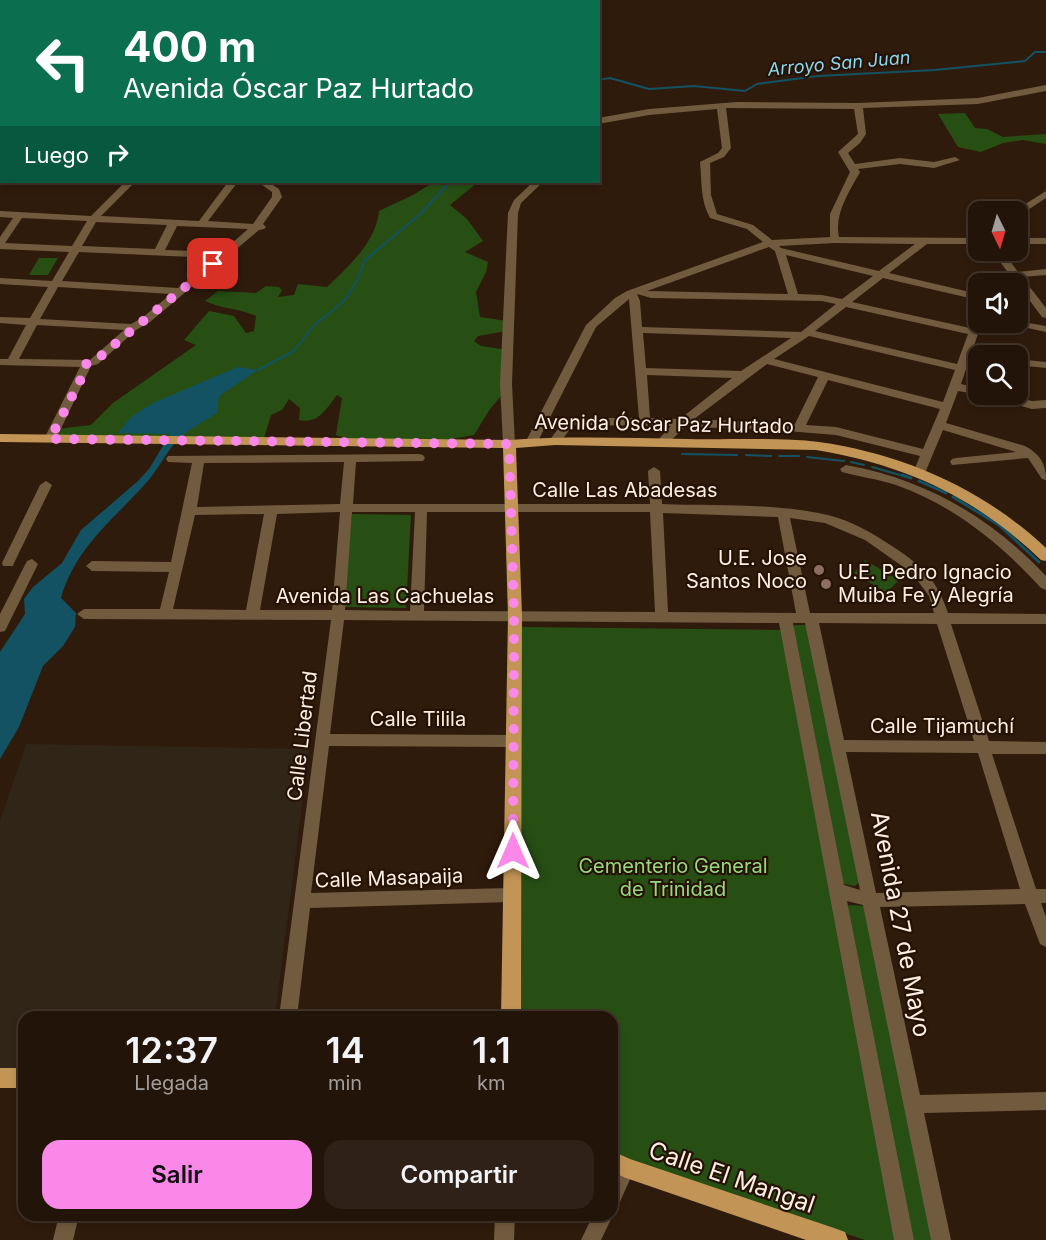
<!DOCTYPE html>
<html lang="es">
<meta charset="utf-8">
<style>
body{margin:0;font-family:Inter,sans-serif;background:#2f2117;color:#f1f3f6;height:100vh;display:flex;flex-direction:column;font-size:22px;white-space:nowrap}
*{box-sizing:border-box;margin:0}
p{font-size:20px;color:#a39e9c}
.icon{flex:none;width:33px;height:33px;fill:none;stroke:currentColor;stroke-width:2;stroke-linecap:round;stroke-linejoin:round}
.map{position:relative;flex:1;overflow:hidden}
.side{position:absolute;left:18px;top:1011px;width:600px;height:210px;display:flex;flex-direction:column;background:#231409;border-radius:18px;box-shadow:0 3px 9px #0003,0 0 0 2px #40332a}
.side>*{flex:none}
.guide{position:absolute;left:0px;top:0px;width:600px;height:183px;box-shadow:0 3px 9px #0003,0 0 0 2px #40332a;background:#0b6e4f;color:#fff;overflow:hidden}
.needle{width:39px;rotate:175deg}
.buttons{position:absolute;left:968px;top:201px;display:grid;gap:12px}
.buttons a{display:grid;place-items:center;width:60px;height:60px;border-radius:12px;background:#231409;box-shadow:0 3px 9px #0003,0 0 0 2px #40332a;font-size:30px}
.pin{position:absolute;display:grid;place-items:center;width:51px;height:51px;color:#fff;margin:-26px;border-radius:12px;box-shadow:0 3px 9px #0006}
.me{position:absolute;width:66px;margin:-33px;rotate:0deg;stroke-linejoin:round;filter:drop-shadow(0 0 4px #0008)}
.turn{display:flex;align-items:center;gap:21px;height:126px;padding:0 24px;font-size:27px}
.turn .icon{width:78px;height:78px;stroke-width:2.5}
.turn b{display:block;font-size:42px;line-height:51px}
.then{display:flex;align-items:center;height:57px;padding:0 24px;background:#0003;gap:12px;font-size:22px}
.eta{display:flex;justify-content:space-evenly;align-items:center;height:102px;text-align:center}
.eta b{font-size:36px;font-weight:600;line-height:42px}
.primary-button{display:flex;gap:12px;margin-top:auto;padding:12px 24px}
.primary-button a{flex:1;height:69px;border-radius:18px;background:#f988e9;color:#111;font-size:24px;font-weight:600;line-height:69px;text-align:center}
.primary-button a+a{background:#2f2117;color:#f1f3f6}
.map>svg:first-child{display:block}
.industrial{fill:#312517}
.green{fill:#274f14}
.water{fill:#125263}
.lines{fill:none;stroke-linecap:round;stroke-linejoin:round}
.stream-far1{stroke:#125263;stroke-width:2}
.stream{stroke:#125263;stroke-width:3}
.minor{fill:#715b3f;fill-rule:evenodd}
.major{fill:#c29557;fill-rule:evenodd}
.highway{fill:#e2ab60;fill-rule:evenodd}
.route{stroke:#f988e9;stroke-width:10;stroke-dasharray:0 18}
.education-dot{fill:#8d6e63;stroke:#251204;stroke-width:2}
.labels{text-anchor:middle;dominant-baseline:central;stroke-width:4.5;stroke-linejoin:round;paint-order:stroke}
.far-water-label{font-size:18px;font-style:italic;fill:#8ad9f3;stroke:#251204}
.street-label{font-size:20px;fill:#fdefe5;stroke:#251204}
.poi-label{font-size:20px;fill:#fdefe5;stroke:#251204;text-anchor:end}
.park-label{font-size:20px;fill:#96da7c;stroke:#251204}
.near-street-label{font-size:24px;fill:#fdefe5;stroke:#251204}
</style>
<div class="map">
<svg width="1046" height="1240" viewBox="0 0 1046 1240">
<rect width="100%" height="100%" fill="#2f1b0c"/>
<path class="industrial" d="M26 744 309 749 275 1017H24V1070H0V821Z"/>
<path class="green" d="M965 113 975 128 987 129 1003 137 1046 134V144L1023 140 1003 143 981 152 958 147 938 114Z
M434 182H478L450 205 467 219 483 241 465 252 488 262 486 272 476 292 480 317 507 321 506 331 478 336 474 341 481 346 508 350 507 389 490 409 474 435 439 441 345 438 336 435 342 398 337 395C326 409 319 424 299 420L300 408 289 399 282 410 271 415 264 438 57 437V429L91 425 113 403 196 345 184 340 209 311 234 316 246 333 254 331 256 316C239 308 221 309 205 301L218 291 256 293 266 286 279 287 282 290 278 297 294 295 298 284 327 287C349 266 376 242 379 211L413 195Z
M39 258H58L48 275H29Z
M352 514 411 515 406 608 343 607Z
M865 560 899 580 886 593 854 573Z
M795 625H805L808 628 860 882 855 886 844 884 840 878 791 627Z
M522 627 782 630 896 1240H865L617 1157 612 1152V1017H521Z
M849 905 865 906 935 1240H907L846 909Z"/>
<path class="water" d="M238 367 258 370 219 396 217 413C206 420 193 427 182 436 167 449 159 469 146 483 113 520 75 548 61 598L76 613 75 627 63 646 43 666 19 727 0 759V652L25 614 24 599 33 587 62 563 81 530 138 481 149 469 170 434 118 433 132 416 155 402Z"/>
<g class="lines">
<path class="stream-far1" d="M598 80 610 78 649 89 694 86 745 91 757 84 818 76 935 70 1025 61 1035 52H1046
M258 370 294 351 313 326 345 300 358 279 365 260 419 215 450 182
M682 454 737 455
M746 455 771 456
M779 456H799
M807 457 844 461
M851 462 864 465
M872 467 907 477"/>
<path class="stream" d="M902 475 911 478
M919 481 946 493
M953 497 999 525 1039 562"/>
<path class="minor" d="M1046 85V91L978 104 863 108 866 134 860 143 848 153 855 164 900 158 934 162 955 157 960 160 934 168 900 164 858 169 860 172C849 192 834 214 839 237L978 238V244H927L889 273 978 294V300L883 278 852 302 970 328 974 318 978 317V322H982L961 384 978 388V394H1004L1032 401 1046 400V408L1032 409 982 395 958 391 946 423 1025 446C1040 454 1046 464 1046 480L1042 479 1028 458 952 465 950 462 952 459 956 458 1016 452 943 430 925 473 919 477 913 473 920 456 836 435 762 429 685 427 665 446 661 447 655 443 671 426 573 425 559 444H551L549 441 566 418H639L629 299 596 327 538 441 532 445 528 444 526 441 586 325 615 298 627 291 763 242 747 229 710 218C700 200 702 182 700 162L718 153 722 148 717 109 649 115 598 124V118L649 109 737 102 858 103 978 98ZM726 108 854 109 858 134 838 152 850 172 830 214V237L772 240 753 225 717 214 711 195 710 163 724 157 731 148ZM835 243 915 244 879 271 781 248 779 246ZM769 247 775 251 788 294 647 291ZM786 255 873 276 842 299 822 295 798 294ZM637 294 651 298 822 301 836 304 801 332 642 327 640 301ZM846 307 968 334 957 364 815 331ZM643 333 791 338 741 371 646 368ZM809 336 955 370 943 402 774 359ZM767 364 818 377 795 424 694 419ZM647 375 732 378 680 419 650 418ZM828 380 940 409 923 449 836 427 806 425Z
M0 144 2 145V151L0 150Z
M125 182H135L101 216 199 221 228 182H236L237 183 208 221 253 224 272 197V192L258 182H268L279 189 282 197 263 224 266 227 264 229 259 230 150 322 136 330 98 364 91 366 56 439 54 442H46L44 439 80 367 0 365V359H8L26 325 0 323V317L30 318 48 287 0 284V278L52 281 69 252 0 249V237L13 218 0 217V211L91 216ZM22 218 87 221 72 246 5 243ZM96 222 167 225 155 249 82 246ZM177 226 248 229 222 252 165 250ZM79 252 215 258 178 288 62 281ZM58 287 171 294 142 318 131 324 40 319ZM37 325 124 330 90 360 19 359Z
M533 182H543L521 203 518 213 512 384 515 444 509 448 503 444 500 384 508 213 514 200Z
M1046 191V198L1020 215 1017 216V212H1013Z
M1017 238H1046V244H1017Z
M991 250H1002L1018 272 1046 269V275L1022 277 1046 308V318L1042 317C1024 293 1009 274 991 250Z
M1017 321 1046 326V332L999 322Z
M1017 359 1046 362V368L1017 365Z
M419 454 423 455 425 458 423 461 356 462 353 504H650L648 471 654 467 660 471 662 504C715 506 776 503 828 515 853 521 877 536 898 550 924 568 938 582 948 613L1046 614V624H951L989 741 1046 742V754H992L1036 889H1046V903H1041L1046 917V947L1040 944 1025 904 880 907 920 1095 1046 1092V1110L924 1113 951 1240H931L863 905 847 901 914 1240H894L779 623 344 620 330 734 514 735 519 737 521 741 519 745 514 747 329 746 311 893 512 888 518 890 520 895 518 900 512 902 310 908 297 1017H279L331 620 84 619 77 614 84 609H160L169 572 92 571 86 566 92 561 171 562 192 463 168 462 166 459 168 456ZM344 462 340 504 197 507 204 463ZM340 512 332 610H260L277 514ZM352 512H415L410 611 345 610ZM427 512H650L655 612 424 611ZM663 513 778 517 796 613 668 612ZM264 514 246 610 173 609 195 515ZM790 518 825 523 865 540 912 573 929 596 934 613H810ZM793 623H805L860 890 844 885ZM819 623 937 624 974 741 844 740ZM846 752 978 753 1020 889 876 893Z
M846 465C925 479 992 518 1046 576V590L1041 588C1001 544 953 505 896 485 878 479 860 477 842 472L840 469Z
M46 481 52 485 14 563 13 566H3L2 563 40 485Z
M32 559 38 564 5 631 0 632V614L27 561Z
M626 1159 633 1161 635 1168 619 1204 612 1207V1176L619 1161Z
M612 1214 613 1215 601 1240H581L593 1215Z
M59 1215H79L73 1240H53Z
M495 1215H515L514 1240H494Z"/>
<path class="major" d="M0 434 509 440C568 436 627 438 687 439 728 440 779 437 819 442 904 454 983 489 1046 548V561L1041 560C975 497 906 465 816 450L555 445 516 448 522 616 521 1017H501L508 616 503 448 0 442Z
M0 1068H24V1088H0Z
M612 1151 630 1159 837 1229 845 1232 848 1240H806L626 1178 612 1172Z"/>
<path class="highway" d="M247 0H259L246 2Z
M2 162V170L0 171V163Z"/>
</g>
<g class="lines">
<path class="route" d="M213 264C174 297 133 328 94 362L86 364 84 373 50 439 509 444 514 616 513 851"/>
</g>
<g class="education-dot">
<circle cx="819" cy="570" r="6"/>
<circle cx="826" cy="584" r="6"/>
</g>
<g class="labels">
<g class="far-water-label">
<text transform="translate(839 63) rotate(-5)">Arroyo San Juan</text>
</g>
<g class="street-label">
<text transform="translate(664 424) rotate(1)">Avenida Óscar Paz Hurtado</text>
<text x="625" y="490">Calle Las Abadesas</text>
<text x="385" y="596">Avenida Las Cachuelas</text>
<text x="418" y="719">Calle Tilila</text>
<text x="942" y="726">Calle Tijamuchí</text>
<text transform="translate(302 736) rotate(-83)">Calle Libertad</text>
<text transform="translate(389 878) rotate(-2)">Calle Masapaija</text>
</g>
<g class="poi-label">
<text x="807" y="558">U.E. Jose<tspan x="807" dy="23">Santos Noco</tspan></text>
<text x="838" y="572" text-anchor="start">U.E. Pedro Ignacio<tspan x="838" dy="23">Muiba Fe y Alegría</tspan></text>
</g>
<g class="park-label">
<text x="673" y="866">Cementerio General<tspan x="673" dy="23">de Trinidad</tspan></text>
</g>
<g class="near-street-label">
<text transform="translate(901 924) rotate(79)">Avenida 27 de Mayo</text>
<text transform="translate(732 1177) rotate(19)">Calle El Mangal</text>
</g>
</g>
</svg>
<div class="buttons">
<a><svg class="needle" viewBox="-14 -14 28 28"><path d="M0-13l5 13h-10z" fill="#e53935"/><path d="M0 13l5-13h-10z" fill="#a39e9c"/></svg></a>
<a><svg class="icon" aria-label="sound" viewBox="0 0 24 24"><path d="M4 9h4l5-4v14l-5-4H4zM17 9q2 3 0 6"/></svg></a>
<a><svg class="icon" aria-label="search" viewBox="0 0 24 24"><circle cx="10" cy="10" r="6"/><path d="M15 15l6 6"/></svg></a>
</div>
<div class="pin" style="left:213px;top:264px;background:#d93025"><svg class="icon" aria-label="arrive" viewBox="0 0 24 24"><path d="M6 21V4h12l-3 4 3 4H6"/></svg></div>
<svg class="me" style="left:513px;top:851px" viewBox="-20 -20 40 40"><path d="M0-17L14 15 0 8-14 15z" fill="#f988e9" stroke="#fff" stroke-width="4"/></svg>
<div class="guide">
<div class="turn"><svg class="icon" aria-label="left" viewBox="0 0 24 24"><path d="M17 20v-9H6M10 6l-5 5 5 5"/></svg><div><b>400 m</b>Avenida Óscar Paz Hurtado</div></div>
<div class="then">Luego<svg class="icon" aria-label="right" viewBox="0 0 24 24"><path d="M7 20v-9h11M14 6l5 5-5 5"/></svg></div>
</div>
<section class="side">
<div class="eta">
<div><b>12:37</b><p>Llegada</p></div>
<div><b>14</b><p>min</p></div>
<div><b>1.1</b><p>km</p></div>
</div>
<div class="primary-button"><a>Salir</a><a>Compartir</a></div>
</section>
</div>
